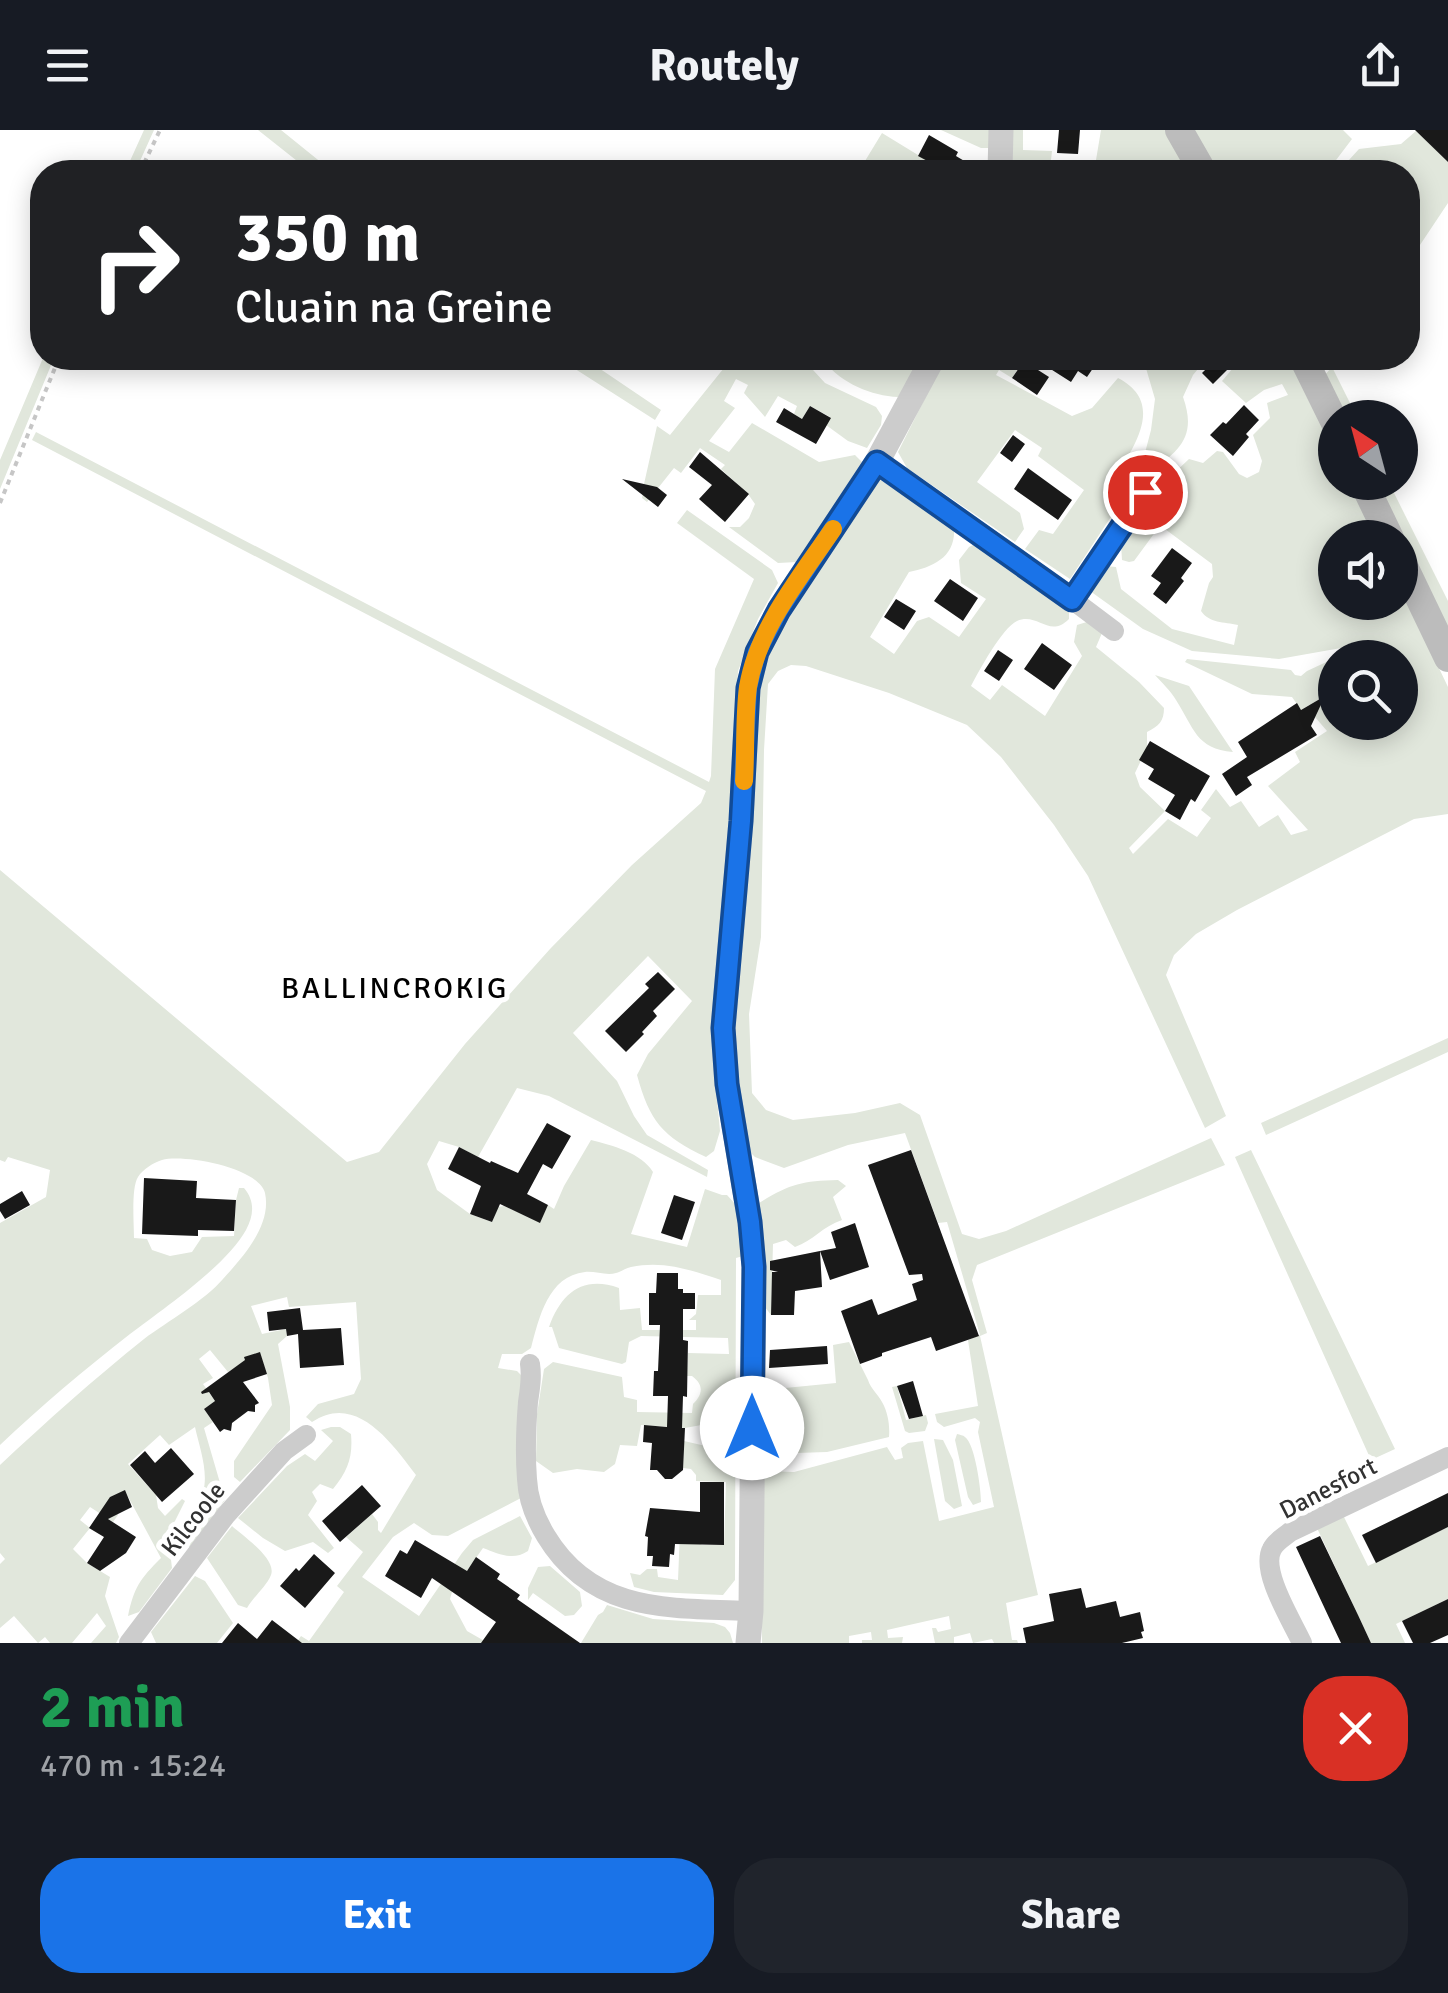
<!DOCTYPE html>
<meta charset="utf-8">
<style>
body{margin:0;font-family:Signika,sans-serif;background:#20242c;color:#f1f3f6;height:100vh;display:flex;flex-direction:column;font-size:38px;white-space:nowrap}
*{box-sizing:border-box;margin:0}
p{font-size:32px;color:#9ea1a6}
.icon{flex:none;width:55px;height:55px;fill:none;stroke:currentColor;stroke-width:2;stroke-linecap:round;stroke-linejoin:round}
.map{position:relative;height:1513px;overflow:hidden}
.drawer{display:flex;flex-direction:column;background:#171b24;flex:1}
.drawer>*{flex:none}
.guide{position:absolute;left:30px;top:30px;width:1390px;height:210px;border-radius:40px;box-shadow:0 5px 25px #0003;background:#202124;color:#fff;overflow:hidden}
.needle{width:65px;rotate:324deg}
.buttons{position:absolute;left:1318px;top:270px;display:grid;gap:20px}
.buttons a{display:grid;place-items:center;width:100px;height:100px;border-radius:50%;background:#171b24;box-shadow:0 5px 25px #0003;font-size:50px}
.pin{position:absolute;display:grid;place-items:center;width:85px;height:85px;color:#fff;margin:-42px;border:5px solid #fff;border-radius:50%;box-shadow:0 2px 10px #0007}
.me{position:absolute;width:110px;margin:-55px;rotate:0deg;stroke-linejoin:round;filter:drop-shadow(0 0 8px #0008)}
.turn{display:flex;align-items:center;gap:35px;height:210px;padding:0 40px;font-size:45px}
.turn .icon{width:130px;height:130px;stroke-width:2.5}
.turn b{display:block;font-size:70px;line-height:85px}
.round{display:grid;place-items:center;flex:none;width:105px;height:105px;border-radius:40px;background:#20242c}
.headline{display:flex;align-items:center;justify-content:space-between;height:170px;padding:0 40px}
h1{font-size:60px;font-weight:700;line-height:75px;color:#1e9e55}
.action{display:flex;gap:20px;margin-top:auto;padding:20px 40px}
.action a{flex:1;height:115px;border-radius:40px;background:#1a73e8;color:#fff;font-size:40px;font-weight:700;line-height:115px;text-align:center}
.action a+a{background:#20242c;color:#f1f3f6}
header{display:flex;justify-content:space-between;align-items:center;height:130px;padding:0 40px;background:#171b24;font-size:45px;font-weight:700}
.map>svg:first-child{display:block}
.green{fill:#e1e7dc}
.building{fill:#191919}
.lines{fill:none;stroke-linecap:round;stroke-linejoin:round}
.path{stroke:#c6c6c6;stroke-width:4;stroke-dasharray:5 5;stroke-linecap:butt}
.minor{stroke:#ccc;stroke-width:20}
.tertiary{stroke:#ccc;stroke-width:25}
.secondary{stroke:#bcbcbc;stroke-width:28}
.route-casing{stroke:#114b97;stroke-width:25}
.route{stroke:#1a73e8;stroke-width:18}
.slow{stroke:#f59e0b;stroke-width:18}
.labels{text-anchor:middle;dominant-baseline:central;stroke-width:10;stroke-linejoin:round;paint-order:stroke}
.street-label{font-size:25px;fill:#323232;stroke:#fff}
.quarter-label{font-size:30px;letter-spacing:2.5px;fill:#000;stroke:#fff}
</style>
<header><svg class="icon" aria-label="menu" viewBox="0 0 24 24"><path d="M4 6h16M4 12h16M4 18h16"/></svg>Routely<svg class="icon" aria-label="share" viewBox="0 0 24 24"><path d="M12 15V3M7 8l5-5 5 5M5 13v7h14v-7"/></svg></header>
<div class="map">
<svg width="1448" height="1513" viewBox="0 0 1448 1513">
<rect width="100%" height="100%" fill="#fff"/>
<path class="green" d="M144 0H154L135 42H125Z
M258 0H281L333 42H311Z
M941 0H992V18H981Z
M1013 0H1023V20L1052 21 1051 30 1056 42 1095 36 1101 0H1167L1190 42H1012Z
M1194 0H1343L1352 9 1327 42H1218Z
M1416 1 1448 31V73L1408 133V42H1338L1359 19 1401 14Z
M882 3 936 36 934 39 920 33C895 42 887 46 865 31Z
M43 228H54L0 359V330Z
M558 228H584L661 280 655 290Z
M732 228H802L825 253 876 277 882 286 881 295 867 318 848 311 826 295 830 287 810 276 802 289 794 284 797 276 778 266 765 287 744 263 748 255 736 249 724 271 735 278 709 311 729 322 752 293 819 332 855 325 862 332 797 432 778 433 729 397H740L749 388 755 374 748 364 721 339 725 335 700 318 681 343 674 338 647 372 642 368 643 363 650 356 644 354 657 296 670 305Z
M827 228H925L898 267C872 266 841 253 825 232Z
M945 228H1025L1012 248 999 240 996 245 1072 286 1092 278 1118 248C1166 273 1134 316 1114 350L1128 361 1070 449 1025 419 1039 400 1053 404 1084 360 1038 326 1042 318 1015 300 977 352 1020 383 1024 399 1015 412 907 338 898 322Z
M1143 228H1207L1193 245 1183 267C1197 306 1180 321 1149 342L1141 338 1151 300 1155 269Z
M1222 228H1289L1335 322V352L1350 353 1376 407 1335 408V472H1400V457L1448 557V684L1414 689 1237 780 1196 804 1174 825 1166 845 1226 986 1205 998 1088 746 1054 695 1001 627 967 595 889 563 806 536 791 535 778 541 768 554 764 620 761 807 749 884 752 963 766 980 793 990 855 983 900 973 920 985 962 1104 979 1109 1006 1101 1211 1008 1225 1035 977 1135 972 1150 987 1203 980 1206 1038 1465 1006 1473 1012 1510H1017L1018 1513H994L992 1509 973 1513 970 1503 954 1507V1513H935L932 1498H936L938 1502 951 1499 949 1486 887 1500 888 1508 903 1507 902 1513H862V1510H872L871 1502 849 1506V1513H762V1370L765 1341 794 1342 887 1317 895 1330 903 1328 901 1318 908 1313 923 1311 939 1391 994 1377 978 1302 980 1292 975 1288 944 1297 937 1292 935 1284 978 1276 968 1210 980 1205 947 1092 938 1093 905 1003 848 1015 784 1038 755 1027 749 1021 741 988 732 901 753 600 764 533 775 509 879 349 954 398C956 427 933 437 909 442L870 507 894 524 917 491 929 487 959 507 986 469 961 453 959 430 969 417 977 413 1069 478V489C1049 509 1038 482 1017 491 1002 498 979 541 971 556L990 570 1002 555 1045 586 1082 526 1074 512 1077 495 1090 491 1102 503 1096 517 1139 552 1164 578C1164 591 1159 596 1147 602V618L1135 643 1140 657 1165 681 1129 718 1133 724 1168 689 1197 707 1211 688 1201 680 1216 659 1230 677 1241 671 1259 697 1278 685 1291 705 1308 700 1268 656 1300 632 1295 622 1327 601 1315 587 1317 583 1314 576 1309 575 1301 580 1292 567 1252 564 1185 532 1187 529 1291 540 1295 545 1301 546 1307 541 1335 528V592H1400V528H1335L1358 515 1279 529 1192 521 1143 499 1090 461 1106 436 1116 437 1121 459 1172 499 1234 515 1238 495C1224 492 1209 493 1201 481L1209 453 1213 447 1212 434 1165 399 1156 401 1134 431 1129 432 1122 430 1121 414 1171 346 1189 329 1203 333 1217 321 1223 322 1239 344 1247 348 1259 342 1262 331 1253 305 1270 288 1267 273 1288 265 1282 254 1264 260 1246 273 1222 251 1233 238Z
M1332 237 1357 287H1342L1323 247Z
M36 302 709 652 711 646 715 539 754 449 677 393 687 380 772 440 778 453 758 489 738 541 715 948 720 1001 714 1021 706 1027C662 1006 650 992 637 945L648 924 692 871 648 826 573 903 617 951 634 986 647 1005 708 1040 707 1047 549 966 517 958 478 1027 459 1017 439 1011 427 1034 437 1060 470 1084 492 1092 498 1077 504 1076 540 1092 548 1075 554 1079 564 1056 591 1010C611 1015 642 1023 653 1042L631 1104 687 1117 705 1059 722 1065H727L736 1075 743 1126 736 1128 735 1450 723 1465 654 1462 634 1457 630 1443 640 1445 647 1439H657L658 1447 678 1450 680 1402 702 1415H724L726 1352 696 1351V1345L691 1339 683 1338 684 1311 710 1317 715 1310 712 1293 685 1298 641 1295 637 1316 620 1315 615 1334 604 1342 577 1339 553 1343 536 1331 537 1284 544 1239 553 1232 622 1247 624 1267 637 1270V1282L692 1283 693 1274C703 1264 704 1255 692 1246H687L688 1223 729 1224 728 1208 641 1206 629 1212 626 1232 622 1234 559 1218 552 1197H549C561 1164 582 1145 619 1158L620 1180 640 1178 642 1200H696V1190H689L696 1184 698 1165H721V1150C691 1140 663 1130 631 1137 625 1138 621 1142 616 1143 607 1146 595 1141 585 1142 548 1146 539 1188 531 1218L522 1224H502L498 1238 517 1241 523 1247 521 1368 448 1406 432 1405 414 1393 393 1407 362 1447 419 1486 462 1423 473 1410 520 1386 532 1408 528 1421C513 1431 499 1424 483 1418L452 1462 450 1469 467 1501 488 1513H296L301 1506 309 1511 344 1462 337 1456 363 1422 346 1407 372 1384 378 1392V1400L381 1403 416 1345C392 1313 356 1262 312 1292L306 1287 318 1274 354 1264 361 1249 356 1172 289 1177 287 1167 251 1176 262 1204 286 1199 287 1206 278 1214 290 1277V1300L240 1352 234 1347V1331L272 1275 268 1248 260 1223 248 1240 233 1239 228 1242 210 1220 199 1229 213 1248 203 1254 215 1271 204 1279 213 1292 204 1298 225 1370 190 1417 187 1416C182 1394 197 1381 203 1362 209 1342 199 1316 195 1297L169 1315 160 1305 128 1334 156 1365 158 1378 165 1386 182 1369 185 1371 168 1405 172 1438 139 1482 128 1486C134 1457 140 1449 161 1428L125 1361 110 1367 118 1385 113 1392 90 1377 80 1390 90 1398 73 1419 87 1433 110 1447 105 1466 119 1507 116 1513H91L106 1496 97 1483 72 1513H50L45 1507 38 1513 14 1486 0 1498V1434L5 1429 0 1423V1335C47 1291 94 1249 144 1209 168 1191 204 1171 223 1149 243 1127 272 1095 265 1063 259 1038 185 1024 162 1030 153 1033 143 1039 138 1047 131 1058 134 1093 134 1108L147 1109 152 1120 170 1126 192 1122 202 1107 234 1106 236 1070 239 1058H244C255 1071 254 1085 246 1100 226 1136 163 1179 130 1204 85 1239 41 1276 0 1315V1093L46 1067 50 1040 8 1027 5 1032 0 1030V740L347 1032 379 1022 465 914 550 819 632 735 701 673 706 661 32 310Z
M1372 353H1389L1448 471V509Z
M1155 545 1189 556 1233 622C1196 619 1194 598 1176 570 1171 561 1162 553 1155 545Z
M1448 908V922L1266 1005 1261 993Z
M1251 1020 1395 1319 1371 1330 1235 1027Z
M838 1050 846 1056 833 1067 842 1090C823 1096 813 1111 795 1117L786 1110 773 1114 771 1185 765 1177 759 1073C790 1054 801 1051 838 1050Z
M849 1212 868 1250C871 1259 877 1263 882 1272 888 1282 890 1296 889 1307L827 1322 765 1324V1260L836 1253 833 1215Z
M897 1256 906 1290 926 1285 928 1293 925 1301 909 1303 905 1301 892 1257Z
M331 1297H340L351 1304C353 1327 348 1341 333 1359L320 1354 312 1362 317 1371 308 1385 334 1418 328 1423 313 1412 285 1421 263 1408 238 1388 287 1336 305 1324 315 1331 333 1311 321 1300Z
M957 1304C960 1305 963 1305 965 1307 975 1314 981 1359 981 1372L973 1375 968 1367 955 1310Z
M934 1309 943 1310 953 1330 962 1376 954 1379 945 1371Z
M1343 1385 1368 1436 1448 1397V1469L1396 1494 1405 1513H1371L1317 1398Z
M232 1396C243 1406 277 1429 271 1445 266 1457 254 1466 247 1478L238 1475 207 1428Z
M550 1436 580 1462 582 1476 574 1485 565 1486 533 1463 528 1470V1458L538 1437Z
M195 1446 205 1451 233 1493 217 1513H156L151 1502Z
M607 1475 653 1489 714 1493 725 1497 730 1503 733 1513H581L598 1485 603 1482Z"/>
<path class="building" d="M1059 0H1080L1078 24 1057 23Z
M1415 0H1448V32Z
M929 5 958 22 956 26 966 32 960 42H948L918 26Z
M1056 228H1100L1087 247 1078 241 1071 252 1049 238Z
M1217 228 1229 238 1213 254 1202 243Z
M1024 231 1049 247 1037 265 1012 248Z
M1244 275 1259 290 1246 304 1249 307 1233 326 1210 305 1223 292 1226 294Z
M810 276 831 288 816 314 776 292 784 278 802 289Z
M1013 305 1025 314 1012 332 1000 323Z
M700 322 749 364 725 392 699 369 712 355 689 337Z
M1028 338 1072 370 1058 390 1014 359Z
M622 349 657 357 667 365 658 377Z
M1172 418 1192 433 1181 448 1184 451 1166 474 1153 464 1161 453 1151 446Z
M950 449 978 468 963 491 934 471Z
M896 469 916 481 904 500 884 487Z
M1042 513 1072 535 1054 560 1024 539Z
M998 520 1013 530 999 551 984 541Z
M1325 566 1311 596 1317 605 1247 647 1252 655 1236 666 1222 644 1247 627 1238 612 1297 573 1301 580Z
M1150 611 1210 646 1195 672 1191 669 1180 690 1165 681 1175 665 1148 649 1154 639 1139 630Z
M658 842 675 859 653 881 657 886 642 902 644 904 626 922 605 901 649 858 645 854Z
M547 993 571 1006 552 1039 543 1034 527 1064 548 1075 540 1093 500 1074 492 1092 470 1084 481 1056 448 1039 459 1017 490 1033 491 1031 518 1043Z
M911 1020 979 1206 936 1221 931 1207 882 1223V1226L860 1234 841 1181 872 1169 878 1185 917 1170 912 1154 923 1150 922 1144 909 1145 868 1035Z
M144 1048 197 1051 196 1068 236 1070 234 1101 198 1100V1106L142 1104Z
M22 1061 30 1075 5 1089 0 1081V1074Z
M674 1065 695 1072 682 1110 661 1103Z
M855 1093 869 1137 830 1150 820 1121 836 1118 831 1102Z
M820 1121 822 1157 795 1161 794 1185H771L772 1142H778L770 1140V1131Z
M657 1143H678V1159H683V1163H695V1179H683V1210L688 1211 687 1267 683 1266 682 1298H685L683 1340 672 1349H665L657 1340H650L652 1313 643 1312 644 1295 667 1297 668 1266H653L654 1241H658L660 1195H649V1163H656Z
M300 1178 303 1200 341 1198 344 1235 300 1238 298 1204 287 1206 286 1199 269 1201 267 1182Z
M827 1216 828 1234 769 1238 770 1220Z
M260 1222 267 1244 243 1252 259 1273 255 1275V1282L248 1281 232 1293 231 1301 224 1299 220 1302 204 1279 215 1271 209 1262 202 1264 201 1262 245 1230 244 1227Z
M913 1251 923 1286 909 1289 897 1256Z
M171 1318 194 1344 162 1372 130 1335 145 1321 155 1333Z
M700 1352H724V1415L675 1414 674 1425 670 1424 669 1437 652 1436 653 1426H647L648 1407 645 1406 650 1378 700 1382Z
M362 1355 381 1376 340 1412 322 1391Z
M125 1360 132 1377 108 1389 136 1407 126 1423 100 1441 87 1433 104 1407 89 1398 110 1367Z
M1448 1363V1397L1376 1433 1362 1405Z
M1320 1406 1358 1485 1371 1513H1341L1332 1494 1296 1417Z
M415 1410 467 1441 476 1427 500 1444 497 1449 520 1465 517 1469 580 1513H481L496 1492 432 1448 421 1468 385 1446 400 1420 407 1424Z
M314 1424 335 1443 305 1478 280 1456 296 1438 299 1441Z
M1081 1458 1086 1478 1116 1471 1120 1487 1140 1482 1144 1501 1141 1502 1143 1508 1122 1513H1026L1023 1498 1054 1491 1049 1464Z
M1448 1469V1505L1430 1513H1413L1402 1491Z
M272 1490 302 1513H222L238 1493 257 1509Z"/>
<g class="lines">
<path class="path" d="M140 42 160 0
M0 373 59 228"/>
<path class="minor" d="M877 332 1013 425 1114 501
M1072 470 1145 362
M530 1234C532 1247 530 1259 528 1272 526 1297 525 1324 527 1349 528 1370 535 1388 546 1406 593 1484 671 1478 751 1481
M129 1513 226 1385 284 1321 306 1305
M1302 1513C1292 1491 1260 1441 1272 1419 1275 1412 1284 1407 1290 1402L1448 1327"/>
<path class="tertiary" d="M1000 42 1001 0
M748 1513 751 1481 754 1137 750 1092 727 954 723 898 741 691 748 559 757 522 779 480 877 332 933 228"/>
<path class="secondary" d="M1179 0 1203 42
M1303 228 1335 293
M1363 352 1390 408
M1400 428 1448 528"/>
</g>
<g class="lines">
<defs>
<path id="route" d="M752 1298 754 1137 750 1092 727 954 723 898 741 691 748 558 757 522 779 480 877 332 1072 470 1145 362"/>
</defs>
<use href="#route" class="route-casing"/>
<use href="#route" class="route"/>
<path class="slow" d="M744 651C746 620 744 588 748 557 758 498 800 448 833 399"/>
</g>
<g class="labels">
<g class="street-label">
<text transform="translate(1328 1358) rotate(-27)">Danesfort</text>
<text transform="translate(193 1389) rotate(-52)">Kilcoole</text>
</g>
<g class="quarter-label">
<text x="395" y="858">BALLINCROKIG</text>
</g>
</g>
</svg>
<div class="buttons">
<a><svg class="needle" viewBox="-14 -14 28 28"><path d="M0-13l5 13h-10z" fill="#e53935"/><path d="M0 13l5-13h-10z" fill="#9ea1a6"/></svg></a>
<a><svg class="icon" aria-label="sound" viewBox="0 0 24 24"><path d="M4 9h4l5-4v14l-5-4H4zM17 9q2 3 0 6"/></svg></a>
<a><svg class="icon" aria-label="search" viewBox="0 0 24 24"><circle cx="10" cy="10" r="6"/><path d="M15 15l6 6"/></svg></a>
</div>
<div class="pin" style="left:1145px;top:362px;background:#d93025"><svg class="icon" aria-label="arrive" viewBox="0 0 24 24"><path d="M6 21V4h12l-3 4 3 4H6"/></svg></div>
<svg class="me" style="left:752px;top:1298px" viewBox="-20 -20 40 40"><circle r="19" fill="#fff"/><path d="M0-13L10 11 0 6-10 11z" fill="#1a73e8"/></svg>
<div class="guide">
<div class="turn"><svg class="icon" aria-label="right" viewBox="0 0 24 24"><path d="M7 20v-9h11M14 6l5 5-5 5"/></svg><div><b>350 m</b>Cluain na Greine</div></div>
</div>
</div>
<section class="drawer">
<div class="headline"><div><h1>2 min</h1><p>470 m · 15:24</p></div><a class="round" style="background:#d93025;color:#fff"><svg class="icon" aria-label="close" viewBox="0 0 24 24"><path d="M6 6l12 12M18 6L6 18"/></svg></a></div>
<div class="action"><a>Exit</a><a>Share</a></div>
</section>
